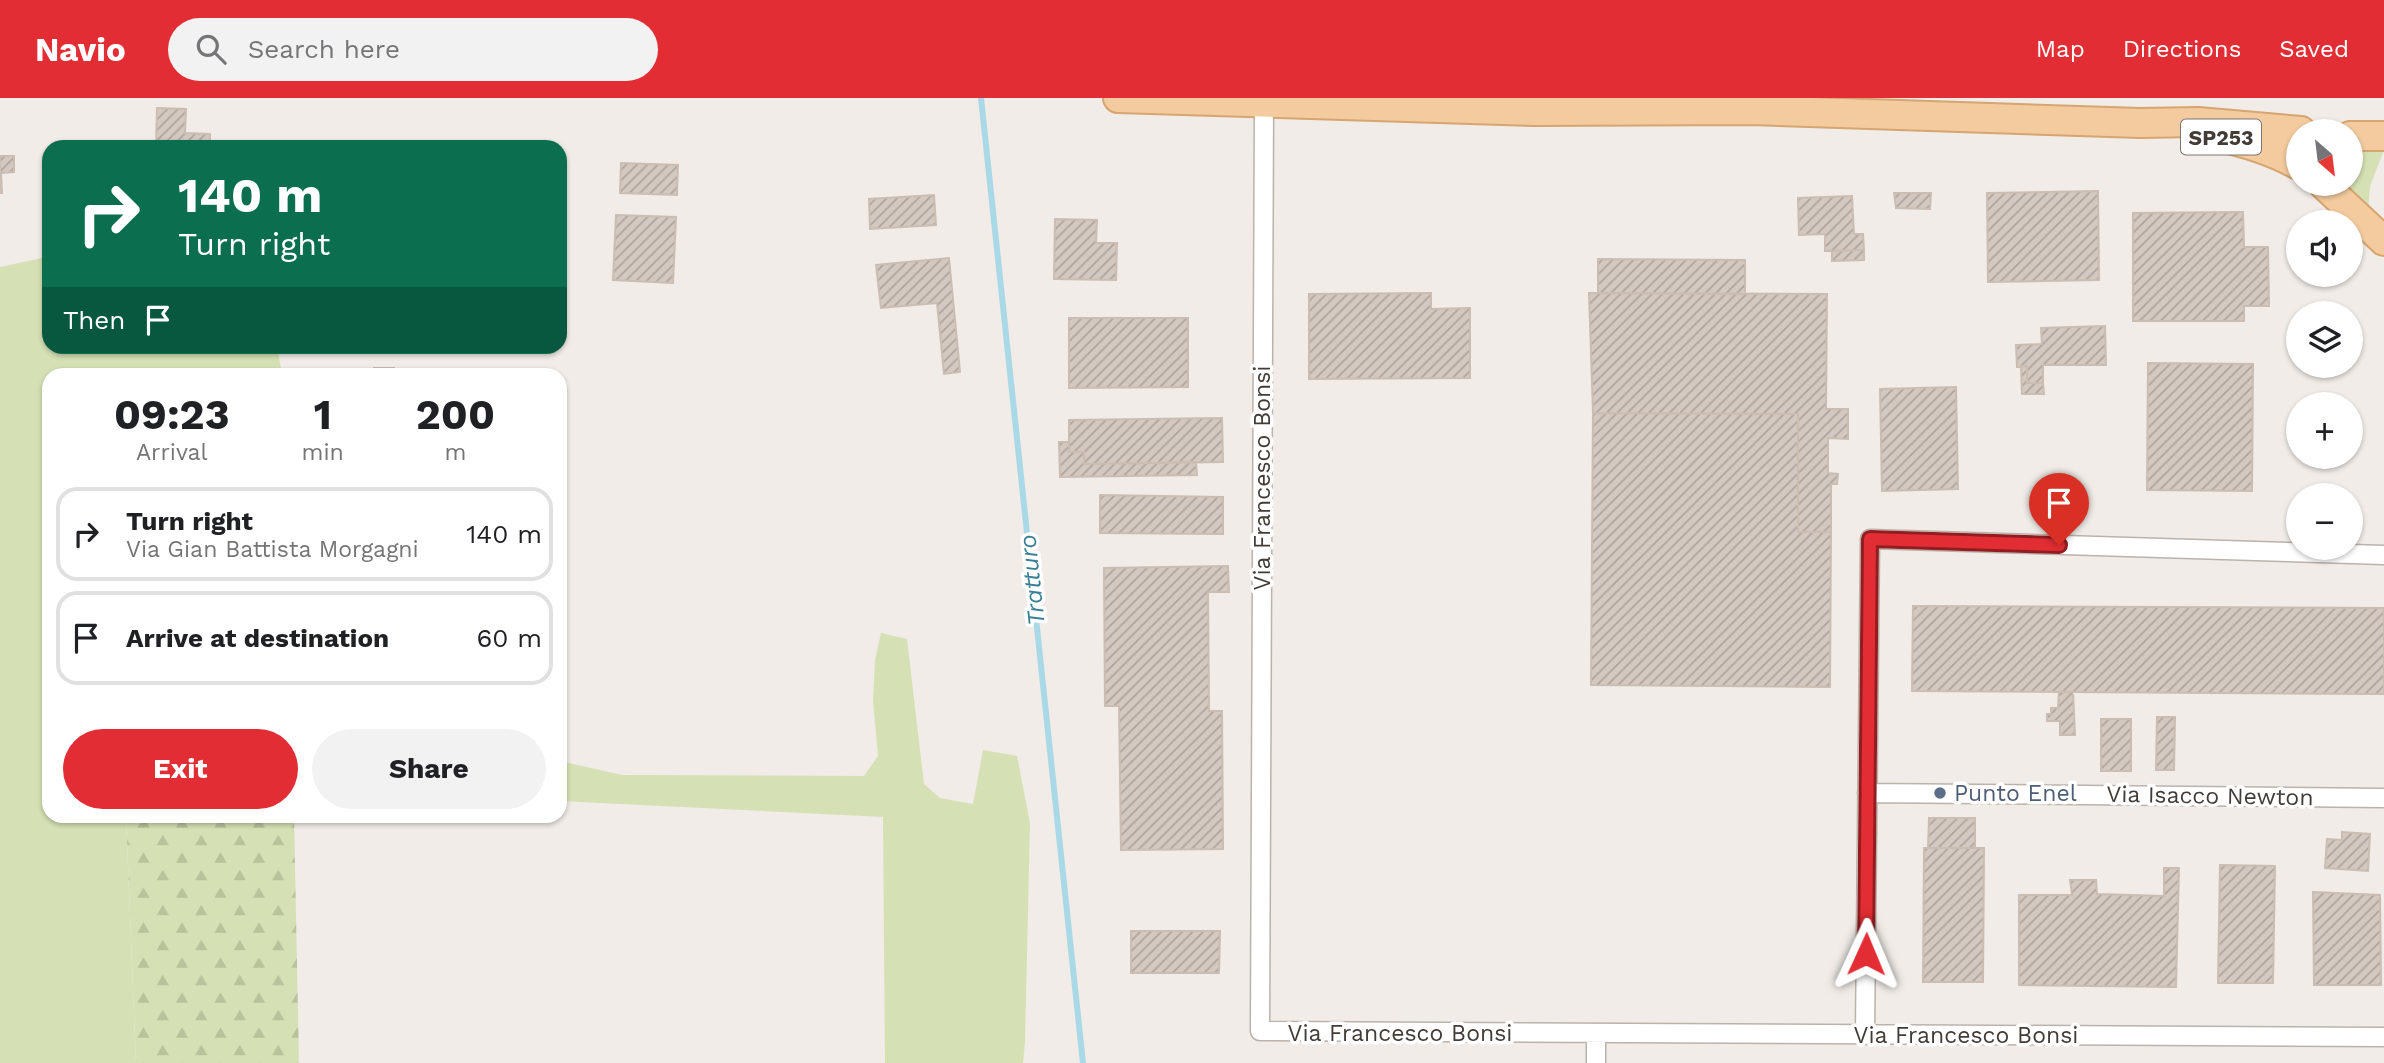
<!DOCTYPE html>
<meta charset="utf-8">
<style>
body{margin:0;font-family:"Work Sans",sans-serif;background:#f2f2f2;color:#202124;height:100vh;display:flex;flex-direction:column;font-size:26px;white-space:nowrap}
*{box-sizing:border-box;margin:0}
p{font-size:23px;color:#757577}
.icon{flex:none;width:38px;height:38px;fill:none;stroke:currentColor;stroke-width:2;stroke-linecap:round;stroke-linejoin:round}
.map{position:relative;flex:1;overflow:hidden}
.drawer{position:absolute;left:42px;top:270px;width:525px;height:455px;display:flex;flex-direction:column;background:#fff;border-radius:21px;box-shadow:0 2px 5px #0004}
.drawer>*{flex:none}
.guide{position:absolute;left:42px;top:42px;width:525px;height:214px;border-radius:21px;box-shadow:0 2px 5px #0004;background:#0b6e4f;color:#fff;overflow:hidden}
.needle{width:46px;rotate:152deg}
.tools{position:absolute;left:2286px;top:21px;display:grid;gap:14px}
.tools a{display:grid;place-items:center;width:77px;height:77px;border-radius:50%;background:#fff;box-shadow:0 2px 5px #0004;font-size:35px}
.pin{position:absolute;display:grid;place-items:center;width:60px;height:60px;color:#fff;margin:-72px -30px;border-radius:50% 50% 50% 0;rotate:-45deg;box-shadow:0 0 7px #0007}
.pin .icon{rotate:45deg}
.me{position:absolute;width:77px;margin:-38px;rotate:1deg;stroke-linejoin:round;filter:drop-shadow(0 0 5px #0008)}
.turn{display:flex;align-items:center;gap:24px;height:147px;padding:0 21px;font-size:32px}
.turn .icon{width:91px;height:91px;stroke-width:2.5}
.turn b{display:block;font-size:49px;line-height:60px}
.then{display:flex;align-items:center;height:66px;padding:0 21px;background:#0003;gap:14px;font-size:26px}
.eta{display:flex;justify-content:space-evenly;align-items:center;height:119px;text-align:center}
.eta b{font-size:42px;font-weight:700;line-height:49px}
.cta{display:flex;gap:14px;margin-top:auto;padding:14px 21px}
.cta a{flex:1;height:80px;border-radius:42px;background:#e12d33;color:#fff;font-size:28px;font-weight:700;line-height:80px;text-align:center}
.cta a+a{background:#f2f2f2;color:#202124}
ul{padding:0;list-style:none}
li{display:flex;align-items:center;gap:21px;height:94px;margin:0 14px 10px;padding:0 7px;border:4px solid #e0e0e0;border-radius:21px}
li div{flex:1}
li b{display:block;font-size:26px}
li em{font-style:normal}
header{display:flex;align-items:center;gap:42px;box-sizing:border-box;height:98px;padding:0 35px;background:#e12d33;color:#fff}
header strong{font-size:33px}
nav{display:flex;gap:38px;margin-inline-start:auto;font-size:24px}
.search{width:490px;height:63px;background:#f2f2f2;display:flex;align-items:center;gap:18px;box-sizing:border-box;padding:0 24px;border-radius:38px;color:#757577;font-size:26px}
.map>svg:first-child{display:block}
.grass{fill:#d5e1b4}
.forest{fill:url(#forest-firs)}
.lines{fill:none;stroke-linecap:round;stroke-linejoin:round}
.stream{stroke:#a9d9e7;stroke-width:6}
.building{fill:url(#building-hatch);stroke:#cbbdb1;stroke-width:2}
.minor-casing{stroke:#bbb2aa;stroke-width:21}
.primary-casing{stroke:#d6a570;stroke-width:32}
.minor{stroke:#fff;stroke-width:18}
.primary{stroke:#f3cb9e;stroke-width:28}
.route-casing{stroke:#921d21;stroke-width:18}
.route{stroke:#e12d33;stroke-width:12}
.service-dot{fill:#5c6f8a;stroke:#fff;stroke-width:2.5}
.labels{text-anchor:middle;dominant-baseline:central;stroke-width:7;stroke-linejoin:round;paint-order:stroke}
.shield{fill:#fff;stroke:#7b7672;stroke-width:2}
.shield-label{font-size:21px;font-weight:bold;fill:#433c36}
.street-label{font-size:23px;fill:#433c36;stroke:#fff}
.service-label{font-size:23px;fill:#4e5e75;stroke:#fff;text-anchor:start}
.water-label{font-size:24px;font-style:italic;fill:#387e94;stroke:#fff}
</style>
<header>
<strong>Navio</strong>
<div class="search"><svg class="icon" aria-label="search" viewBox="0 0 24 24"><circle cx="10" cy="10" r="6"/><path d="M15 15l6 6"/></svg>Search here</div>
<nav><a>Map</a><a>Directions</a><a>Saved</a></nav>
</header>
<div class="map">
<svg width="2384" height="965" viewBox="0 0 2384 965">
<defs>
<pattern id="forest-firs" width="22" height="20" patternUnits="userSpaceOnUse" patternTransform="scale(1.75)"><rect width="22" height="20" fill="#d5e1b4"/><path d="M5 1l3.5 6h-7zM16 11l3.5 6h-7z" fill="#b8c29b"/></pattern>
<pattern id="building-hatch" width="6" height="6" patternUnits="userSpaceOnUse" patternTransform="scale(1.75)"><rect width="6" height="6" fill="#d4c9c0"/><path d="M-1 1l2-2M0 6l6-6M5 7l2-2" fill="none" stroke="#aea49d"/></pattern>
</defs>
<rect width="100%" height="100%" fill="#f1ece7"/>
<path class="grass" d="M2350 49 2384 52 2370 88 2368 117 2340 86H2350Z
M42 160V242H49V248L277 249 282 276H49V718H126L136 965H0V169Z
M881 535 907 541 924 686 940 700 973 706 983 652 1017 658 1030 725 1025 944 1023 965H885L883 719 560 703V663L622 677 864 678 878 658 873 602 875 562Z"/>
<path class="forest" d="M126 718H294L299 965H136Z"/>
<g class="lines">
<path class="stream" d="M981 0 1083 965"/>
</g>
<path class="building" d="M157 10 186 11 185 35 210 36V49H156Z
M0 58H14V74L1 75 2 95H0Z
M621 65 678 67 677 97 620 95Z
M2098 93 2099 182 1988 184 1987 95Z
M1894 95H1931L1930 111 1896 110Z
M934 97 936 127 870 131 869 101Z
M1852 98 1854 136H1863L1864 152 1825 153V136L1799 137 1798 100Z
M2243 114 2244 149H2268L2269 208H2244V223H2133V115Z
M616 117 676 119 673 185 613 182Z
M1055 121 1097 122 1096 145H1117L1116 182 1054 181Z
M1864 152V162L1832 163V153Z
M949 160 960 274 944 276 937 205 881 210 876 167Z
M1598 161 1745 162V196L1598 195Z
M1431 195V211L1470 210V280L1309 281V196Z
M1589 195 1827 196 1826 311H1848V341L1828 340V375L1838 376 1837 386H1831V434H1798V316L1593 315Z
M1069 220H1188V289L1069 290Z
M2105 228 2106 267H2043V285H2027V268L2017 269 2016 247 2042 246 2041 230Z
M2148 265 2253 266 2252 393 2147 392Z
M2021 268H2027V285H2043L2044 296H2022Z
M374 270H394V276H374Z
M1956 289 1958 391 1882 393 1880 291Z
M1593 315 1798 316V434H1831L1830 589 1591 587Z
M1222 320 1223 364 1084 366V354H1069V322Z
M1059 344H1069V354H1084V366L1196 364 1197 377 1060 379Z
M1100 397 1223 399V436L1100 435Z
M1228 468 1229 494H1208L1209 613H1222L1223 751 1121 752 1119 608H1105L1104 470Z
M1913 508 2384 510V596L1912 593Z
M2059 594H2073L2075 637H2060V623H2047V616H2051V610H2058Z
M2157 619H2175L2174 672H2156Z
M2101 621H2131V673H2101Z
M1929 720H1975V750H1928Z
M2342 734 2370 736 2368 773 2325 770 2327 741 2342 742Z
M1924 750H1984L1983 884H1923Z
M2220 767 2275 768 2273 885H2218Z
M2164 770H2179L2176 889 2019 887V797H2072L2070 782H2096L2097 796 2164 798Z
M2313 794 2380 797 2381 887H2314Z
M1131 833H1220L1219 875H1131Z"/>
<g class="lines">
<defs>
<path id="minor" d="M1264 5 1260 933 2384 939
M1867 695 2384 700
M1865 937 1870 441 2384 457
M1596 965V936"/>
<path id="primary" d="M1118 0 1534 13 1751 12 2140 25 2198 24 2301 33
M2215 38C2244 44 2272 52 2298 67
M2350 38H2384
M2323 86 2384 143"/>
</defs>
<use href="#minor" class="minor-casing"/>
<use href="#primary" class="primary-casing"/>
<use href="#minor" class="minor"/>
<use href="#primary" class="primary"/>
</g>
<g class="lines">
<defs>
<path id="route" d="M1866 856 1870 441 2059 447"/>
</defs>
<use href="#route" class="route-casing"/>
<use href="#route" class="route"/>
</g>
<circle class="service-dot" cx="1940" cy="695" r="7"/>
<g class="labels">
<rect class="shield" x="2181" y="21.5" width="80" height="35" rx="5"/>
<g class="shield-label">
<text x="2221" y="39">SP253</text>
</g>
<g class="street-label">
<text transform="translate(1262 380) rotate(-90)">Via Francesco Bonsi</text>
<text transform="translate(2210 698) rotate(1)">Via Isacco Newton</text>
<text x="1400" y="935">Via Francesco Bonsi</text>
<text x="1966" y="937">Via Francesco Bonsi</text>
</g>
<g class="service-label">
<text x="1954" y="695">Punto Enel</text>
</g>
<g class="water-label">
<text transform="translate(1032 482) rotate(-96)">Tratturo</text>
</g>
</g>
</svg>
<div class="tools">
<a><svg class="needle" viewBox="-14 -14 28 28"><path d="M0-13l5 13h-10z" fill="#e53935"/><path d="M0 13l5-13h-10z" fill="#757577"/></svg></a>
<a><svg class="icon" aria-label="sound" viewBox="0 0 24 24"><path d="M4 9h4l5-4v14l-5-4H4zM17 9q2 3 0 6"/></svg></a>
<a><svg class="icon" aria-label="layers" viewBox="0 0 24 24"><path d="M12 4l9 5-9 5-9-5zM3 14l9 5 9-5"/></svg></a>
<a>+</a>
<a>−</a>
</div>
<div class="pin" style="left:2059px;top:447px;background:#d93025"><svg class="icon" aria-label="arrive" viewBox="0 0 24 24"><path d="M6 21V4h12l-3 4 3 4H6"/></svg></div>
<svg class="me" style="left:1866px;top:856px" viewBox="-20 -20 40 40"><path d="M0-17L14 15 0 8-14 15z" fill="#e12d33" stroke="#fff" stroke-width="4"/></svg>
<div class="guide">
<div class="turn"><svg class="icon" aria-label="right" viewBox="0 0 24 24"><path d="M7 20v-9h11M14 6l5 5-5 5"/></svg><div><b>140 m</b>Turn right</div></div>
<div class="then">Then<svg class="icon" aria-label="arrive" viewBox="0 0 24 24"><path d="M6 21V4h12l-3 4 3 4H6"/></svg></div>
</div>
<section class="drawer">
<div class="eta">
<div><b>09:23</b><p>Arrival</p></div>
<div><b>1</b><p>min</p></div>
<div><b>200</b><p>m</p></div>
</div>
<ul>
<li><svg class="icon" aria-label="right" viewBox="0 0 24 24"><path d="M7 20v-9h11M14 6l5 5-5 5"/></svg><div><b>Turn right</b><p>Via Gian Battista Morgagni</p></div><em>140 m</em></li>
<li><svg class="icon" aria-label="arrive" viewBox="0 0 24 24"><path d="M6 21V4h12l-3 4 3 4H6"/></svg><div><b>Arrive at destination</b></div><em>60 m</em></li>
</ul>
<div class="cta"><a>Exit</a><a>Share</a></div>
</section>
</div>
